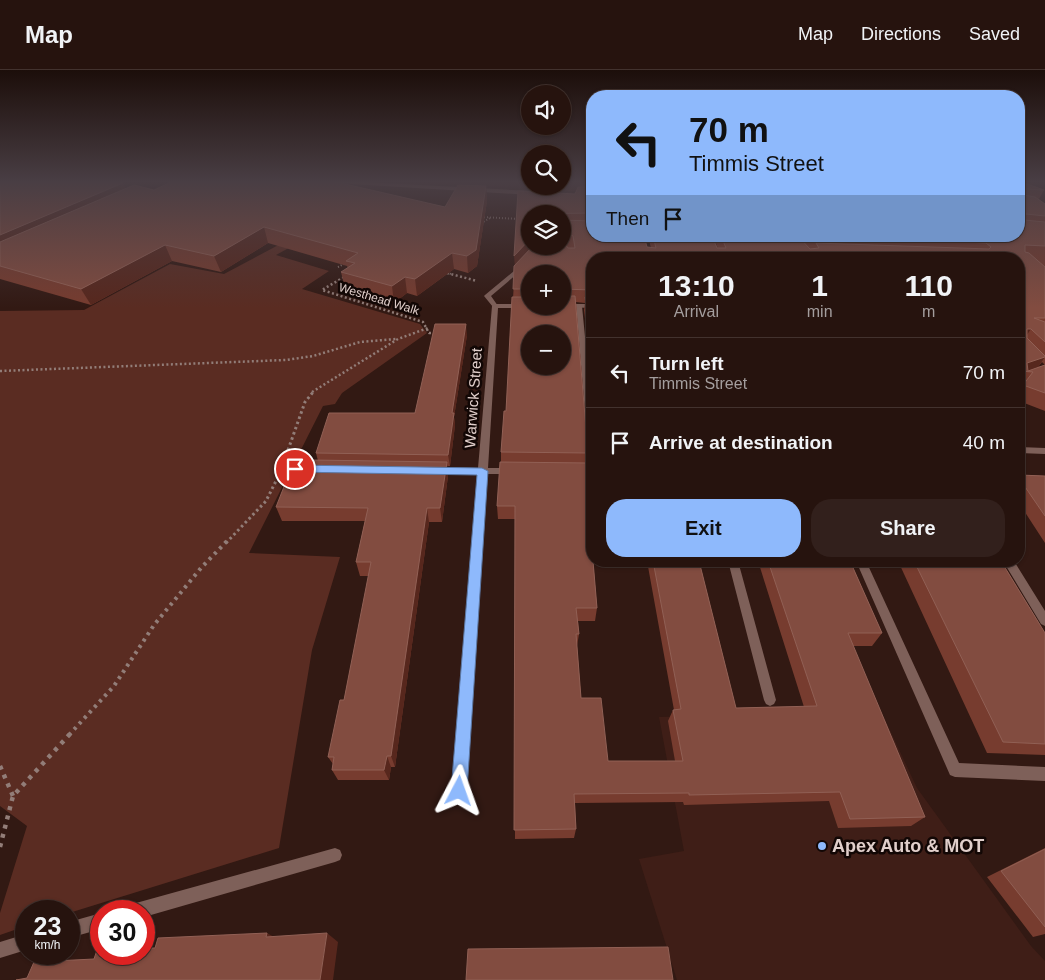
<!DOCTYPE html>
<meta charset="utf-8">
<style>
body{margin:0;font-family:Helvetica,sans-serif;background:#32201c;color:#f1f3f6;height:100vh;display:flex;flex-direction:column;font-size:19px;white-space:nowrap}
*{box-sizing:border-box;margin:0}
p{font-size:16px;color:#a49e9e}
.icon{flex:none;width:28px;height:28px;fill:none;stroke:currentColor;stroke-width:2;stroke-linecap:round;stroke-linejoin:round}
.map{position:relative;flex:1;overflow:hidden}
.panel{position:absolute;left:586px;top:182px;width:439px;height:315px;display:flex;flex-direction:column;background:#26130e;border-radius:20px;box-shadow:0 1px 4px #0004,0 0 0 1px #42322e}
.panel>*{flex:none}
.guide{position:absolute;left:586px;top:20px;width:439px;height:152px;border-radius:20px;box-shadow:0 1px 4px #0004,0 0 0 1px #42322e;background:#8eb9fc;color:#111;overflow:hidden}
.controls{position:absolute;left:521px;top:15px;display:grid;gap:10px}
.controls a{display:grid;place-items:center;width:50px;height:50px;border-radius:50%;background:#26130e;box-shadow:0 1px 4px #0004,0 0 0 1px #42322e;font-size:25px}
.speed{position:absolute;left:15px;top:830px;display:flex;gap:10px;font-size:25px;font-weight:700;text-align:center}
.speed>*{display:grid;place-content:center;width:65px;height:65px;border-radius:50%;background:#26130e;box-shadow:0 1px 4px #0004,0 0 0 1px #42322e;line-height:1}
.speed small{font-size:12px;font-weight:400}
.speed .limit{border:8px solid #d22;background:#fff;color:#111}
.pin{position:absolute;display:grid;place-items:center;width:42px;height:42px;color:#fff;margin:-21px;border:2px solid #fff;border-radius:50%;box-shadow:0 1px 5px #0007}
.me{position:absolute;width:55px;margin:-28px;rotate:4deg;stroke-linejoin:round;filter:drop-shadow(0 0 4px #0008)}
.turn{display:flex;align-items:center;gap:18px;height:105px;padding:0 20px;font-size:22px}
.turn .icon{width:65px;height:65px;stroke-width:2.5}
.turn b{display:block;font-size:35px;line-height:42px}
.then{display:flex;align-items:center;height:48px;padding:0 20px;background:#0003;gap:10px;font-size:19px}
.eta{display:flex;justify-content:space-evenly;align-items:center;height:85px;text-align:center}
.eta b{font-size:30px;font-weight:600;line-height:35px}
.button{display:flex;gap:10px;margin-top:auto;padding:10px 20px}
.button a{flex:1;height:58px;border-radius:20px;background:#8eb9fc;color:#111;font-size:20px;font-weight:600;line-height:58px;text-align:center}
.button a+a{background:#32201c;color:#f1f3f6}
ul{padding:0;list-style:none}
li{display:flex;align-items:center;gap:15px;height:70px;padding:0 20px;border-top:1px solid #42322e}
li div{flex:1}
li b{display:block;font-size:19px}
li em{font-style:normal}
header{display:flex;align-items:center;gap:30px;box-sizing:border-box;height:70px;padding:0 25px;background:#26130e;border-bottom:1px solid #42322e}
header strong{font-size:24px}
nav{display:flex;gap:28px;margin-inline-start:auto;font-size:18px}
.map>svg:first-child{display:block}
.built{fill:#3f1e17}
.green{fill:#5a2c22}
.lines{fill:none;stroke-linecap:round;stroke-linejoin:round}
.path-far4{stroke:#927d78;stroke-width:2;stroke-dasharray:1 2;stroke-linecap:butt}
.path-far3{stroke:#927d78;stroke-width:2.5;stroke-dasharray:2 2.5;stroke-linecap:butt}
.path-far2{stroke:#927d78;stroke-width:3;stroke-dasharray:2.5 3;stroke-linecap:butt}
.path-far1{stroke:#927d78;stroke-width:4;stroke-dasharray:3 4.5;stroke-linecap:butt}
.path{stroke:#927d78;stroke-width:4.5;stroke-dasharray:4 5.5;stroke-linecap:butt}
.service{fill:#7e6059;fill-rule:evenodd}
.minor{fill:#7e6059;fill-rule:evenodd}
.wall{fill:#773c2f;fill-rule:evenodd}
.shaded-wall{fill:#57271d}
.building{fill:#824c40;stroke:#916055;fill-rule:evenodd}
.route{fill:#8eb9fc;stroke:#5c78a4}
.poi-dot{fill:#8eb9fc;stroke:#120705;stroke-width:2}
.labels{text-anchor:middle;dominant-baseline:central;stroke-width:5;stroke-linejoin:round;paint-order:stroke}
.far-street-label{font-size:12px;fill:#e1cfcb;stroke:#120705}
.street-label{font-size:15px;fill:#e1cfcb;stroke:#120705}
.near-poi-label{font-size:18px;font-weight:bold;fill:#e1cfcb;stroke:#120705;text-anchor:start}
</style>
<header>
<strong>Map</strong>
<nav><a>Map</a><a>Directions</a><a>Saved</a></nav>
</header>
<div class="map">
<svg width="1045" height="910" viewBox="0 0 1045 910">
<rect width="100%" height="100%" fill="#321913"/>
<path class="built" d="M411 111H530V116H562L563 111H592L586 122Z
M881 641 917 718 1031 876 1045 891V910H677L639 789 684 781 659 647Z"/>
<path class="green" d="M316 155 325 158 276 185 329 201 302 219 420 254 427 263 342 323 335 334 323 336 249 483 340 487 312 580 279 778 69 843V841H26V856L0 865V843L27 756 0 736V241L84 240 170 194 224 204Z"/>
<g class="lines">
<path class="path-far4" d="M481 147 520 149
M481 153 490 148
M338 197 346 193
M444 202 451 204"/>
<path class="path-far3" d="M447 203 477 211
M344 207 322 220 423 252 429 263H436
M0 301 286 290 313 286 360 272 396 269
M312 322 398 269 428 258"/>
<path class="path-far2" d="M288 380 305 332 314 321
M226 473 266 431 277 409"/>
<path class="path-far1" d="M69 665 114 616 154 555 201 498 227 471"/>
<path class="path" d="M0 696 13 726
M0 777 13 726 70 664"/>
<path class="service" d="M537 176H543L524 198 491 226 498 236 493 237 484 226 485 225 520 196Z
M579 234 582 236 592 338V380L588 377 576 236Z
M856 491H866L959 693 1045 697V711L955 707 950 705Z
M335 778 340 780 342 785 340 790 335 792 144 847V841H128L130 835 136 833Z
M101 843V859L69 868V852Z
M26 864V880L0 888V872Z"/>
<path class="minor" d="M317 111H346L532 121 535 123 532 125 319 112Z
M495 234H530V236H533L530 238H498L488 398H512L517 401 512 404H487L466 721 464 726 459 728 454 726 452 721 478 404H436L431 401 436 398H478L492 236Z
M562 234H592V238L560 237 559 236H562Z
M1019 377 1045 378V384L1019 383Z
M295 396H322L327 399 322 402 292 401 290 399 292 397Z
M728 491H738L776 630 774 634 770 636 766 634 764 630Z
M1003 491H1014L1045 541V556L1041 554Z"/>
</g>
<path class="wall" d="M0 111 445 137 486 116 487 131 477 196 468 203 454 199 417 226 407 223 394 233 345 218 341 202 348 198 347 196 268 173 221 202 172 191 91 235 0 209Z
M581 111H592V166L651 178 648 166H712L718 178 713 166H1019V111L1044 120 1039 129 1045 134V133V341L1019 331V320L1022 315H1019V189H592V264L587 265 584 240 585 233 576 232 588 383 587 393 592 434 591 453H590L597 538 595 551H578L579 564 577 576 581 628 608 691H675L668 651 673 640H674L647 491H699L736 638 804 637 758 491H850L882 563 872 576H853L925 747 911 756 838 758 829 731 684 735 683 732 575 733 576 759 574 768 515 769V449H498L497 436 501 392V382L506 341 515 196 518 121 575 124 580 117ZM530 144H562V176H530ZM530 204H562V236H530ZM1042 292 1045 295 1038 297Z
M467 265 454 347 455 355 450 396H447L448 406 442 452H429L395 697H391L389 710H338L332 700 333 694 328 687 344 630 369 506H360L356 492 365 451H282L276 437 305 409 318 391 316 383 415 343Z
M1019 405 1045 406V473L1019 433Z
M898 491H1001L1045 563V685L987 683Z
M1045 778V864L1033 867 987 807Z"/>
<path class="shaded-wall" d="M123 113 130 128 0 185V165Z
M486 116 487 131 477 196 468 203 467 186Z
M264 157 268 173 221 202 214 186Z
M530 169V176H534L515 198 514 186Z
M165 175 172 191 91 235 81 219Z
M452 183 454 199 417 226 415 209Z
M405 207 407 223 394 233 392 216Z
M592 251V264L587 265 588 252Z
M466 254 467 265 454 347 455 355 450 396 448 385 452 343Z
M1027 259H1031L1022 272Z
M1045 287 1036 300 1021 301 1027 293Z
M447 392 448 406 442 452 440 438Z
M427 438 429 452 395 697 391 686Z
M387 686 391 697 389 710 384 700Z
M267 863 281 871 266 867Z
M327 863 338 872 333 910H320Z"/>
<path class="building" d="M0 111H114L123 113 0 165Z
M173 111H332L445 137 458 115 486 116 476 180 467 186 452 183 415 209 405 207 392 216 341 202 355 193 346 191 358 183 264 157 214 186 165 175 81 219 0 196V172L134 115 154 120Z
M1019 111 1044 120 1025 119 1024 125 1035 127 1045 134V146L1026 144 1024 150 1045 152V176L1025 175V182L1029 183 1045 197V248H1034L1045 252V272L1031 259H1027V268L1045 286V287L1027 293 1028 301 1045 295V323L1023 315 1033 302 1019 301V189H592V220L562 219V204H530V219H513L514 196 533 176H562V170L568 178H575L573 166 562 160V150L592 151V166H644L647 177 656 178 653 166H712L717 178H726L721 166H798L810 179 819 178 816 173 989 179 991 177 986 173 834 166H1019Z
M578 117H592V143L530 144V169L514 186 518 121 575 124Z
M562 226H575L588 383 501 382 504 341H506L512 227H530V236H562ZM530 264H562V296H530Z
M585 227H592V251L588 252Z
M435 254H466L452 343H454L448 385 316 383 329 343H415Z
M311 390 447 392 440 438H427L391 686H387L384 700H332L334 687H328L340 630H344L371 492H356L368 438 276 437 287 409H305Z
M500 392 589 393 592 434V439H589L592 491H593L597 538H576L579 564H576L581 628H601L608 691H683L673 640 681 639 653 491H699L736 638 817 636 768 491H850L882 563H848L925 747 850 749 840 722 689 725V723L574 724 576 759 514 760 515 436H497Z
M1019 405 1045 406V446L1019 408Z
M914 491H1001L1045 563V674L1003 672Z
M1045 779V857L1001 801Z
M267 863 266 867 327 863 320 910H16L27 908 34 892 94 889 97 880H101V884H144V878H155L158 868Z
M668 877 673 910H466L468 879Z"/>
<linearGradient id="sky" x2="0" y2="1"><stop stop-color="#1c0e0a"/><stop offset="0.47" stop-color="#493e44"/><stop offset="1" stop-color="#493e44" stop-opacity="0"/></linearGradient>
<rect width="1045" height="238" fill="url(#sky)"/>
<path class="route" d="M295 395 482 398 488 401 467 721 465 727 459 729 454 727 451 721 477 405 291 402 289 399Z"/>
<circle class="poi-dot" cx="822" cy="776" r="5"/>
<g class="labels">
<g class="far-street-label">
<text transform="translate(379 229) rotate(17)">Westhead Walk</text>
</g>
<g class="street-label">
<text transform="translate(473 328) rotate(-86)">Warwick Street</text>
</g>
<g class="near-poi-label">
<text x="832" y="776">Apex Auto &amp; MOT</text>
</g>
</g>
</svg>
<div class="controls">
<a><svg class="icon" aria-label="sound" viewBox="0 0 24 24"><path d="M4 9h4l5-4v14l-5-4H4zM17 9q2 3 0 6"/></svg></a>
<a><svg class="icon" aria-label="search" viewBox="0 0 24 24"><circle cx="10" cy="10" r="6"/><path d="M15 15l6 6"/></svg></a>
<a><svg class="icon" aria-label="layers" viewBox="0 0 24 24"><path d="M12 4l9 5-9 5-9-5zM3 14l9 5 9-5"/></svg></a>
<a>+</a>
<a>−</a>
</div>
<div class="speed"><div>23<small>km/h</small></div><div class="limit">30</div></div>
<div class="pin" style="left:295px;top:399px;background:#d93025"><svg class="icon" aria-label="arrive" viewBox="0 0 24 24"><path d="M6 21V4h12l-3 4 3 4H6"/></svg></div>
<svg class="me" style="left:459px;top:721px" viewBox="-20 -20 40 40"><path d="M0-17L14 15 0 8-14 15z" fill="#8eb9fc" stroke="#fff" stroke-width="4"/></svg>
<div class="guide">
<div class="turn"><svg class="icon" aria-label="left" viewBox="0 0 24 24"><path d="M17 20v-9H6M10 6l-5 5 5 5"/></svg><div><b>70 m</b>Timmis Street</div></div>
<div class="then">Then<svg class="icon" aria-label="arrive" viewBox="0 0 24 24"><path d="M6 21V4h12l-3 4 3 4H6"/></svg></div>
</div>
<section class="panel">
<div class="eta">
<div><b>13:10</b><p>Arrival</p></div>
<div><b>1</b><p>min</p></div>
<div><b>110</b><p>m</p></div>
</div>
<ul>
<li><svg class="icon" aria-label="left" viewBox="0 0 24 24"><path d="M17 20v-9H6M10 6l-5 5 5 5"/></svg><div><b>Turn left</b><p>Timmis Street</p></div><em>70 m</em></li>
<li><svg class="icon" aria-label="arrive" viewBox="0 0 24 24"><path d="M6 21V4h12l-3 4 3 4H6"/></svg><div><b>Arrive at destination</b></div><em>40 m</em></li>
</ul>
<div class="button"><a>Exit</a><a>Share</a></div>
</section>
</div>
